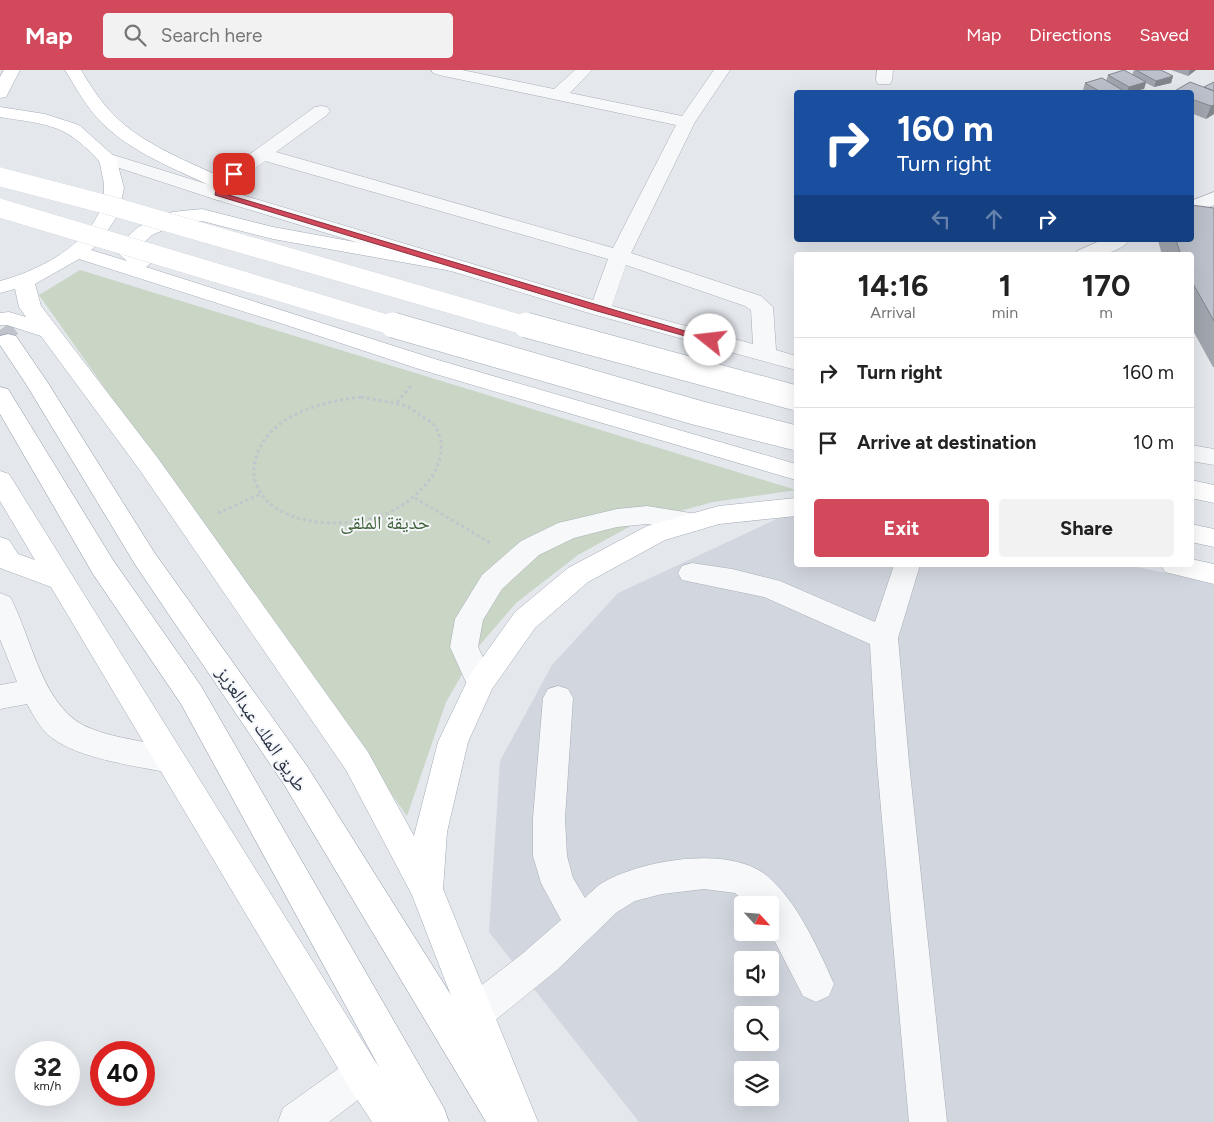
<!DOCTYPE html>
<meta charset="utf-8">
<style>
body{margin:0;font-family:Figtree,"Noto Naskh Arabic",sans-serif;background:#f2f2f2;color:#222;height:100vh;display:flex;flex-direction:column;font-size:19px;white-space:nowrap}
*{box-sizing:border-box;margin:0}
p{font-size:16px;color:#767676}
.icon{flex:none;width:28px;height:28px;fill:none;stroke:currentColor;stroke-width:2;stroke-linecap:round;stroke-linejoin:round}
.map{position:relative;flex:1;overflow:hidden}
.drawer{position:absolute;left:794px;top:182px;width:400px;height:315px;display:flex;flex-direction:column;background:#fff;border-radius:5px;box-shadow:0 5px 20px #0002}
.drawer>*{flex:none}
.banner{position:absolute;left:794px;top:20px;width:400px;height:152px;border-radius:5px;box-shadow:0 5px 20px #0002;background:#1a4fa0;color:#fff;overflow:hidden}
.needle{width:32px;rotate:116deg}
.tools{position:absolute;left:734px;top:826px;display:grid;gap:10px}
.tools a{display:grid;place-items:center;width:45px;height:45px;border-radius:5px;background:#fff;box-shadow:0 5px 20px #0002;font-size:25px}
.speed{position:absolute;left:15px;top:971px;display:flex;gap:10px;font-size:25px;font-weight:700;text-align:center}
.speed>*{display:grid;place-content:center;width:65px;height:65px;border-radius:50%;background:#fff;box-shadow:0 5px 20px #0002;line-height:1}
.speed small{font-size:12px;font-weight:400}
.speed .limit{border:8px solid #d22;background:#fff;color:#111}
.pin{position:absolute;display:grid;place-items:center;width:42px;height:42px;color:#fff;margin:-21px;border-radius:10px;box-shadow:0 2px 8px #0006}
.me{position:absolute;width:55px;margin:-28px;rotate:286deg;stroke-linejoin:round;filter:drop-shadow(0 0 4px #0008)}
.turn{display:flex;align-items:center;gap:18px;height:105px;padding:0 20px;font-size:22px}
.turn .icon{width:65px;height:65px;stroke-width:2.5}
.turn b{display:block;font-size:35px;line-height:42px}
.lanes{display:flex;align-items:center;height:48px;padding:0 20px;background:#0003;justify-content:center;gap:25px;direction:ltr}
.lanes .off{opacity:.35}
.eta{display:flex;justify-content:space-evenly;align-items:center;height:85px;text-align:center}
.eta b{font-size:30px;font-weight:700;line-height:35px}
.action{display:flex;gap:10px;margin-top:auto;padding:10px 20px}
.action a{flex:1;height:58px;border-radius:5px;background:#d1495b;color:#fff;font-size:20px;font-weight:700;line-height:58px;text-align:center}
.action a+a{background:#f2f2f2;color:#222}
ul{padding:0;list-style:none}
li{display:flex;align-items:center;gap:15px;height:70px;padding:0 20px;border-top:1px solid #e0e0e0}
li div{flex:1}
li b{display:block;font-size:19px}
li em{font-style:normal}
header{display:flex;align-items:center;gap:30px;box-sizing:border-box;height:70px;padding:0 25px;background:#d1495b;color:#fff}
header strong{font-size:24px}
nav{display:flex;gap:28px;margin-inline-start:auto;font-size:18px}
.search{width:350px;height:45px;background:#f2f2f2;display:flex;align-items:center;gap:12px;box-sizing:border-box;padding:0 18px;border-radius:5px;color:#767676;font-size:19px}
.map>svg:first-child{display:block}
.built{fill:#d2d6de;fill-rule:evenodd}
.green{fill:#c9d6c5}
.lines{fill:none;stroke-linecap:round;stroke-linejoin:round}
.highway-tunnel{stroke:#bfc3cb;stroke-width:25;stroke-dasharray:25 12;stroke-linecap:butt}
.minor-casing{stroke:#a9aeb7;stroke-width:1}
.major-casing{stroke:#a3abb8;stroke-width:1}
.highway-casing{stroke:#8b94a3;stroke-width:1}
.path{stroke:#c2c5cb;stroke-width:3;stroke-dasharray:3 3;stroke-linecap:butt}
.minor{fill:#f7f8fa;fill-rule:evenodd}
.major{fill:#fff;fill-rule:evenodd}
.highway{fill:#fff;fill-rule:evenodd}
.major-bridge-far1-casing{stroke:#a3abb8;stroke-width:19;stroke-linecap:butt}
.major-bridge-casing{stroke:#a3abb8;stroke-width:26;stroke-linecap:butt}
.major-bridge-far1{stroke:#fff;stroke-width:19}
.major-bridge{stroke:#fff;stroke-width:25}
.wall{fill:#a1a5ae}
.shaded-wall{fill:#83868d}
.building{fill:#bbc0ca;stroke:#83868d}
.route{fill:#d1495b;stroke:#882f3b}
.labels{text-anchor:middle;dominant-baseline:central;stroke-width:4;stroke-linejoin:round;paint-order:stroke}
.park-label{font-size:19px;fill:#3f6138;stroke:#f4f6f9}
.street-label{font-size:19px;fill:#2b3445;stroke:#f4f6f9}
</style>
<header>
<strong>Map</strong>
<div class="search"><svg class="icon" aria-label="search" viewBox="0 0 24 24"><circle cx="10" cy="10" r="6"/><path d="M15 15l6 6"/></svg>Search here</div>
<nav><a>Map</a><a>Directions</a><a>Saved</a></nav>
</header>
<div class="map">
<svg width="1214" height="1052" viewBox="0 0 1214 1052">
<rect width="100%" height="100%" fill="#e4e7ec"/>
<path class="built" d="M796 440V495H1127L1214 513V1052H639L489 862 500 691 552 595 618 523ZM742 835H770V862H742ZM742 890H770V918H742ZM742 945H770V972H742ZM742 1000H770V1028H742Z"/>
<path class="green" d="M80 200 796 420 713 432 636 453 578 485 516 533 478 577 446 632 407 746 39 225Z"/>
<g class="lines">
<path class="highway-tunnel" d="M0 260 8 271"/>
<defs>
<path id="minor" d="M431 0H462L554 19 575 0H592L570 23 682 46 714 0H730L695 52 631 183 761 226 773 237 776 280 796 286V300L592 244 211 128 101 92 98 88 101 84 107 83 213 116 212 114 214 110 315 37 321 36 327 37 330 41 327 45 276 82 613 178 676 55 439 5 433 3ZM265 91 608 189 593 230 222 119 228 118ZM626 195 745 236 751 240 753 274 612 236Z
M877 0H893L892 10 890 14H878L876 10Z
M1214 122V135L1191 144V131Z
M1102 170H1129C1118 186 1091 185 1074 185L1077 181Z
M1191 375 1214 379V395L1191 391Z
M647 436 703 445 707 452 703 459 694 461 647 454 617 457 574 468 539 485 502 519 483 550 478 577 495 613 490 621 480 625 470 621 450 577 455 549 482 505 521 471 558 453 617 439Z
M692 493 732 499 780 511 875 552 894 495H920L898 568 909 693 947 1052H909L877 693 870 574 764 527 682 510 678 503 682 496Z
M0 523 10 527C33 569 42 641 92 659 120 670 152 671 181 681L185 690 181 699 170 703C136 696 80 689 52 668 41 660 34 646 27 634L0 639V615L17 612 0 569Z
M558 616 568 619 573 628 565 748 567 786 573 808 585 828C590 823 596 817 602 813 641 790 728 775 766 805 796 829 819 880 834 914L829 926 816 932 803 926 770 862V835H750L735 823 704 819 662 824 635 831 617 842 557 900 487 957 474 962 461 957 456 944 461 931 522 884 561 850 541 813 533 786V748L543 628 548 619Z
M362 985 375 991 381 1004 375 1017 329 1052H278L283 1038 349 991Z"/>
<path id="major" d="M4 0H20L6 27 0 28V7Z
M65 0H81C90 15 100 31 113 44 141 74 191 93 228 110L230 114 225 128 218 130 211 128 209 124 211 116C175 99 131 82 102 53 87 38 76 18 65 0Z
M0 37 45 44 79 55 116 88 124 118 118 145 100 172 91 180 127 191 114 180 138 157 172 142 202 139 273 157 470 193 473 197 470 201 463 203 273 169 202 151 182 152 152 165 137 179 152 192 146 197 438 290 796 394V410L422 300 283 254 79 189 35 214 41 236 157 387 368 682 414 766 438 672 470 605 515 542 568 498 647 456 719 436 796 428V446L719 454 665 470 588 512 535 558 492 619 468 672 447 762 443 819 538 1052H500L412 825 346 700 139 399 41 266 7 255H0V243L9 242 26 247 19 237 15 219 0 223V211C46 199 117 161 102 104 101 100 101 93 98 90 94 84 73 66 66 63 47 52 22 51 0 47Z
M0 401 9 404 375 991 409 1038 414 1052H372L349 1017 51 517 0 498V467L9 470 18 484 35 490 0 431Z
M1191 410 1214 415V433L1191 428Z
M1191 454 1214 459V477L1191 472Z
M1191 489 1214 494V514L1165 502 1161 495H1191Z"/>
<path id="highway" d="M8 264 16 266 48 313 154 482 307 696 522 1038 527 1052H486L285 716 136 496 26 314 0 275V266Z
M0 317 8 319 113 490 201 616 444 1038 449 1052H409L181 634 93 504 0 344Z"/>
</defs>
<use href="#minor" class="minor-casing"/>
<use href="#major" class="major-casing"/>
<use href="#highway" class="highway-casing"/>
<path class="path" d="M361 327C376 330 391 332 406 336 411 338 417 343 422 346 425 349 431 351 434 355 448 374 440 397 427 413 416 426 403 436 388 443 355 458 293 458 266 430 257 419 251 406 255 392 265 345 321 332 361 327Z
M397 332 413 314
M415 428 492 474
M218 443 261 424"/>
<use href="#minor" class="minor"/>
<use href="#major" class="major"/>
<use href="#highway" class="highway"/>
<defs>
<path id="major-bridge-far1" d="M0 107 108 135 530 257
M0 138 397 257"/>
<path id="major-bridge" d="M393 255 698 343 796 368
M526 255 796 328"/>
</defs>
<use href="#major-bridge-far1" class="major-bridge-far1-casing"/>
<use href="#major-bridge" class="major-bridge-casing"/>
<use href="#major-bridge-far1" class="major-bridge-far1"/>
<use href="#major-bridge" class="major-bridge"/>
</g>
<path class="wall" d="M1134 0H1161L1173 6 1171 13 1154 17 1146 13 1144 19 1130 22H1125L1124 21 1123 22H1088L1083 20 1085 13 1106 11 1108 5H1132Z
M1171 0H1196L1188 6Z
M1214 12V44L1206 49 1191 43V22H1172H1173L1204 17Z
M1214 138V297H1213L1191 257V185H1162L1158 170H1191Z"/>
<path class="shaded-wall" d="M1190 0H1196L1188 6Z
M1173 6 1171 13 1154 17 1156 11Z
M1146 12 1144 19 1130 22H1127L1129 17Z
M1214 35V44L1206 49 1211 36Z"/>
<path class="building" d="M1124 0 1146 12 1129 17 1108 5Z
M1136 0H1161L1173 6 1156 11Z
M1102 8 1124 21 1118 22H1101L1085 13Z
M1190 12 1214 21V35L1211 36 1191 29V22H1173Z
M1214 12V21L1204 17Z
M1191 135 1214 138V251L1191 210V185H1181L1176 170H1191Z"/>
<path class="route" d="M232 102 238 104 224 115 222 123 715 270 710 273 597 241 215 125 218 112Z"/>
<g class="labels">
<g class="park-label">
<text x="385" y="452">حديقة الملقى</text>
</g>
<g class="street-label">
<text transform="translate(262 659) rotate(56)">طريق الملك عبدالعزيز</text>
</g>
</g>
</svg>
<div class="tools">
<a><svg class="needle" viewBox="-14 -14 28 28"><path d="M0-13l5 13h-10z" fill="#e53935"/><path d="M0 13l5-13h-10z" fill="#767676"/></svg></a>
<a><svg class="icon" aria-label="sound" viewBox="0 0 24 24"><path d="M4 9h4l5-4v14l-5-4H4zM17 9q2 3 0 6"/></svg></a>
<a><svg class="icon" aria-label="search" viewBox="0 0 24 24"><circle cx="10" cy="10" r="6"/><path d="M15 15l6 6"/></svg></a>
<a><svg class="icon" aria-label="layers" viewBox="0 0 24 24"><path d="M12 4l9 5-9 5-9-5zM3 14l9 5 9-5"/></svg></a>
</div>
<div class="speed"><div>32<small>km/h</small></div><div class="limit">40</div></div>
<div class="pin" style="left:234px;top:104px;background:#d93025"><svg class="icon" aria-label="arrive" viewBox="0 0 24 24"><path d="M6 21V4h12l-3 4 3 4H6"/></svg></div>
<svg class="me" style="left:710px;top:270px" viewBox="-20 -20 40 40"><circle r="19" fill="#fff"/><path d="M0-13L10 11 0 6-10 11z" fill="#d1495b"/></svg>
<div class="banner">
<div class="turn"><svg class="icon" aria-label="right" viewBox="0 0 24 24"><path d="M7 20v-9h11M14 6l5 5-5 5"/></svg><div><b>160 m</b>Turn right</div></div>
<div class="lanes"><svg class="icon off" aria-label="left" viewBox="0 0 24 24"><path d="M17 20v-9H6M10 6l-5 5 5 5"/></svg><svg class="icon off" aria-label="ahead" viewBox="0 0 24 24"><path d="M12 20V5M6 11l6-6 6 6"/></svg><svg class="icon" aria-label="right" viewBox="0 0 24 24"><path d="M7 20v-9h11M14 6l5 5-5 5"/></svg></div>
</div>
<section class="drawer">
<div class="eta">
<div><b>14:16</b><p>Arrival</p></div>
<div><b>1</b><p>min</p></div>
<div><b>170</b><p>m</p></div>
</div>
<ul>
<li><svg class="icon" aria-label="right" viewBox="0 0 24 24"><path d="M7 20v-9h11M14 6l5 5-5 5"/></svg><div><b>Turn right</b></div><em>160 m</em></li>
<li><svg class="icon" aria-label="arrive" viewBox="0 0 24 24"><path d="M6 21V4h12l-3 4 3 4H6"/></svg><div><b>Arrive at destination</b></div><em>10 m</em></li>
</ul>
<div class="action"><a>Exit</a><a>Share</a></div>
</section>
</div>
